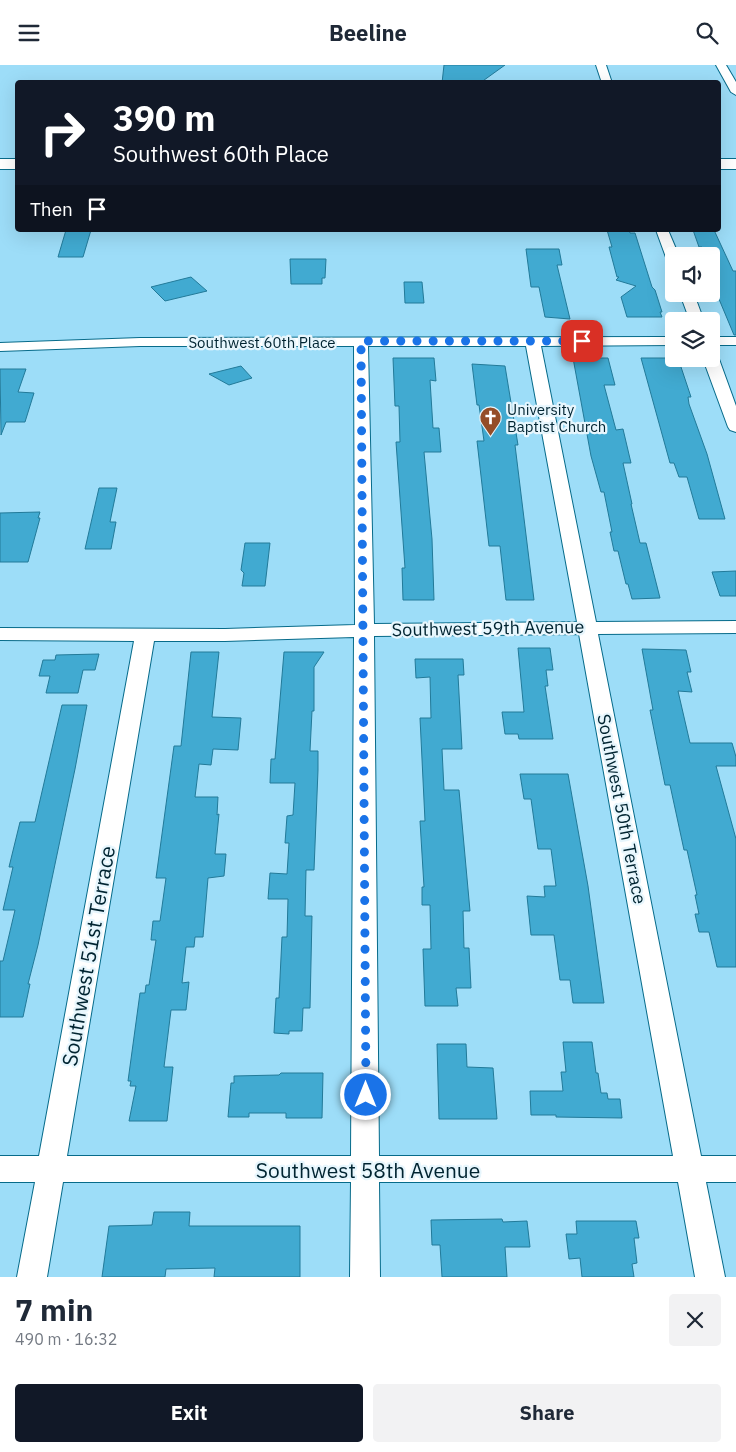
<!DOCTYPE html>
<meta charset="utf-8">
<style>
body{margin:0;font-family:"IBM Plex Sans",sans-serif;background:#f2f2f3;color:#1f2937;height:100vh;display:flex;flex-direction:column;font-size:19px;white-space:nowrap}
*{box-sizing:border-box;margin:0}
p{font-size:16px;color:#747a83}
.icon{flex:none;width:28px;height:28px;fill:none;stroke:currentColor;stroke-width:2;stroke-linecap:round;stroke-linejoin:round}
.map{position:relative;height:1212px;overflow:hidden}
.drawer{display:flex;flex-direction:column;background:#fff;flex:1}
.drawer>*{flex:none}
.guide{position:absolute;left:15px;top:15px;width:706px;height:152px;border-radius:5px;box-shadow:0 5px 20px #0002;background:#111827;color:#fff;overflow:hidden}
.buttons{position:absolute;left:665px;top:182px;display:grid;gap:10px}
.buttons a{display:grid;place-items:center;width:55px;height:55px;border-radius:5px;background:#fff;box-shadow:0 5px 20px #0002;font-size:25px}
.pin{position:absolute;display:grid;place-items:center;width:42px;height:42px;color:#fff;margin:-21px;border-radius:10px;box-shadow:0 2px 8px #0006}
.me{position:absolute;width:55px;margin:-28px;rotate:0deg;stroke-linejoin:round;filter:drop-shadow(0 0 4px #0008)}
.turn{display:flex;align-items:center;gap:18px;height:105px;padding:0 15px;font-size:22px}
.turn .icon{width:65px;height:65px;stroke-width:2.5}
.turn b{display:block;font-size:35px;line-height:42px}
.then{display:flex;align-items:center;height:48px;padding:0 15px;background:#0003;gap:10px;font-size:19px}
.round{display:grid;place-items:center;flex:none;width:52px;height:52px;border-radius:5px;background:#f2f2f3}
.overview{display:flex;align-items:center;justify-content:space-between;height:85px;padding:0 15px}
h1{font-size:30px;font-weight:800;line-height:38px}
.cta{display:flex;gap:10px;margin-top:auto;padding:10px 15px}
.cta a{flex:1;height:58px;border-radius:5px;background:#111827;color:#fff;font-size:20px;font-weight:800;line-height:58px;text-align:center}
.cta a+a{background:#f2f2f3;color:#1f2937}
header{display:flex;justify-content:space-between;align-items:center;height:65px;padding:0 15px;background:#fff;font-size:22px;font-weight:800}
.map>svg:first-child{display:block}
.building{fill:#41aad1;stroke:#227a99}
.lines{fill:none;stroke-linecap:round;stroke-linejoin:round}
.street-casing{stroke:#076b8a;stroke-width:2}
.secondary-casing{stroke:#076b8a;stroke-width:2}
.street{fill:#fff;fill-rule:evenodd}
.secondary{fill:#fff;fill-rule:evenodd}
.route{stroke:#1a73e8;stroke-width:9;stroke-dasharray:0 16.2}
.labels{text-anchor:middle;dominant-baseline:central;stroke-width:4.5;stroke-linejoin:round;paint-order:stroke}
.far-street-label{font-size:15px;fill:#002431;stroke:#e7f6fd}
.far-poi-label{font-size:15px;fill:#002431;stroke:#e7f6fd;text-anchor:start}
.street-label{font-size:18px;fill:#002431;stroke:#e7f6fd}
.near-street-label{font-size:21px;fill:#002431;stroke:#e7f6fd}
</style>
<header><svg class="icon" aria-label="menu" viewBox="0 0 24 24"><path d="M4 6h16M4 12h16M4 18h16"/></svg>Beeline<svg class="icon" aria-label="search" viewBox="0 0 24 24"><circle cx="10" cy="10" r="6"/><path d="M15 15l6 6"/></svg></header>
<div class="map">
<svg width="736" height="1212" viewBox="0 0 736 1212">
<rect width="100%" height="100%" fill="#9dddf8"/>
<path class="building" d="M444 0H505L480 18H442Z
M66 165H91L83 192H58Z
M607 165H629L630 168H635L652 222 655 225 662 247H660L662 252H627L621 232 636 221 616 215 619 212H617L609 182H612Z
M693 165H714L733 206H736V270H734L711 215V189H705L702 182H699Z
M526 184H559L562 200H557L570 254 545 252 539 222H531Z
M290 194H326L325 213H322V219H291Z
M191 212 207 226 165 236 151 222Z
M404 217H422L424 238H405Z
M393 293H434L436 316 430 315 433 363H439L441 387H424L432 474 434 535H403L402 503H405L396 377H400L399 341H395Z
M573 293H608L615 320H604L616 365 623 364 631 398H623L632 439H631L640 478H646L660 533 632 534 628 519H626L618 486H614L610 467H612L604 427H601L591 391Z
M641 293H674L681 302 691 332H688L689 339 707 389 725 454H699L687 412H679L674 398H670Z
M472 299 505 301 518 380H515L534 535H506L500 481H489L477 376H484L479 340H477Z
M241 301 252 313 229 320 209 309Z
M0 304H26L18 327 34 328 25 357H6L1 370Z
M99 423H117L110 457H116L111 484H85Z
M40 447 38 453H40L28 497H0V448Z
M245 478H270L265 521H242L244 508 241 505Z
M736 506V531H720L712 507Z
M518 583H550L553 605H546L548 621H545L553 674H519L518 669H505L502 647H524Z
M642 584 686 585 691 607H687L692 627 678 626 690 678H732L736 692V701H716L736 774V902H717L709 867H699L695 849H699L695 830H697L687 785H684L670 720H665L650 645H653Z
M191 587H219L212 652 241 653 238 685 213 684 211 700 199 699 195 732H218L217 750 219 749 215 789H226L224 811 208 813 203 872H195L194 882H186L182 918 189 917 186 945H171L164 1002H173L167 1056H129L136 1021H130L131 1016H128L140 928H145L146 920H149L156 875H151L153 856H160L166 813H156L174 681H181Z
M284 587H324L314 602V646H312L310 686H318V705L314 805H306L305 851H312L310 943H303L302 966H289V969L274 968 276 933H279L282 872H287L288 834H268L270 808 287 809 289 778H285L287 751 293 750 295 718H270L271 694H275Z
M99 589 95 605H83L78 628H46L50 611H39L43 595H55L56 590Z
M415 594H463L464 610H458L462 684H442L444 725H459L470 846H463L464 883H469L471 923H456L458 941H425L423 884H431L430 840H422V822H424L420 756H425L420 653H431L430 612 416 613Z
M62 640H87L75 704 38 880 28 919H30L23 952H0V896H3L15 845H3L13 802H9L20 757H35Z
M520 709H568L588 821 604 938H573L570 915H560L554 870H531L527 831 545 832 544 821H556L551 784H538L531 734H524Z
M563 977H592L596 1008H598L601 1028H607L608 1034H620L622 1053 556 1052V1050H531L530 1026H563L561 1007H566Z
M437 979H466L467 1002 493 1003 497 1054H439Z
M281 1008H323L322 1053H286V1048H249V1052H228L231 1018H234V1011L279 1010Z
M154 1147H190L189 1161H300V1212H214L215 1203 166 1204 165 1212H102L109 1161 152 1160Z
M502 1154 503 1157 527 1156 530 1182H505L507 1212H442L440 1180H432L431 1155Z
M576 1156H636L639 1173H634L637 1198 632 1199 634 1212H582L580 1193 569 1194 566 1169H577Z"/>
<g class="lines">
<defs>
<path id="street" d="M596 0H606L612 18H602Z
M716 0H726L736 17V30L731 27Z
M656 165H668L679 191H674V199L667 195Z
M680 229H694L704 256H690Z
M674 272V280L541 281 596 557 736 556V568L598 569 701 1091H736V1117H706L725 1212H695L678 1117H379L380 1212H350L351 1117H63L47 1212H17L35 1117H0V1091H39L134 576 0 575V563L225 564 355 560 354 281H140L0 286V278L140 273ZM368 281H526L577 557 374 559ZM579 569 673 1091H379L374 571ZM354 572 351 1091H67L154 576H225Z
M711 272H736V280H711Z
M711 290 716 291 719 294 736 341V367L730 365 728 362 703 294H711Z"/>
<path id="secondary" d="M0 94H18V104H0Z
M719 94H736V104H719Z"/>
</defs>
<use href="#street" class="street-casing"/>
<use href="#secondary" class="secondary-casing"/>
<use href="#street" class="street"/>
<use href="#secondary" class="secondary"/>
</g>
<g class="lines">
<path class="route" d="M366 1030 361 276H582"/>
</g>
<defs>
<symbol id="church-pin" viewBox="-11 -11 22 30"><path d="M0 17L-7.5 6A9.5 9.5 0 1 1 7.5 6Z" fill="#944d27" stroke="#e7f6fd"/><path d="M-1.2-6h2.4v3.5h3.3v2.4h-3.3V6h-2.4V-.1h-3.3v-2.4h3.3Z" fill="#fff"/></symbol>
</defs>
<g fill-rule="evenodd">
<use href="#church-pin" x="478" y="340" width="25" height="34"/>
</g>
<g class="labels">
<g class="far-street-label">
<text x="262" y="277">Southwest 60th Place</text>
</g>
<g class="far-poi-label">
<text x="507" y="344">University<tspan x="507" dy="17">Baptist Church</tspan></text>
</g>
<g class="street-label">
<text transform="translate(488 563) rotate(-1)">Southwest 59th Avenue</text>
<text transform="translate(622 744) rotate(79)">Southwest 50th Terrace</text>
</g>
<g class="near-street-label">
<text transform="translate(88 891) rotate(-80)">Southwest 51st Terrace</text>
<text x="368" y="1105">Southwest 58th Avenue</text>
</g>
</g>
</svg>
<div class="buttons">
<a><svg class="icon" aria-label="sound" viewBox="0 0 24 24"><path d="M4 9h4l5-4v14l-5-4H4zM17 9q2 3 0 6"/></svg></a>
<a><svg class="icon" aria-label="layers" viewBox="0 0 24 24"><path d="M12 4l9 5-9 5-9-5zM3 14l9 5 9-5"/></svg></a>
</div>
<div class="pin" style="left:582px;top:276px;background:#d93025"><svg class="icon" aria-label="arrive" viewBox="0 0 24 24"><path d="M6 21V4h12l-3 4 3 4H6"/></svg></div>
<svg class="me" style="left:366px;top:1030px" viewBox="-20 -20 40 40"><circle r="17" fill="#1a73e8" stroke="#fff" stroke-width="3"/><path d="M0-11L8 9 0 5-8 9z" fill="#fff"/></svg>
<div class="guide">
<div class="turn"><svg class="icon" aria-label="right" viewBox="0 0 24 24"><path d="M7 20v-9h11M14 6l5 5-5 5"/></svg><div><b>390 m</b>Southwest 60th Place</div></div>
<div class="then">Then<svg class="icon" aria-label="arrive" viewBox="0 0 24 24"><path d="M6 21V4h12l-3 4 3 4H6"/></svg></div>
</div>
</div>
<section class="drawer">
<div class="overview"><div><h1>7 min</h1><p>490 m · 16:32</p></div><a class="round"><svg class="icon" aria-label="close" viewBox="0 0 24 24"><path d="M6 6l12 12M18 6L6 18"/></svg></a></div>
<div class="cta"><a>Exit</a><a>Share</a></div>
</section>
